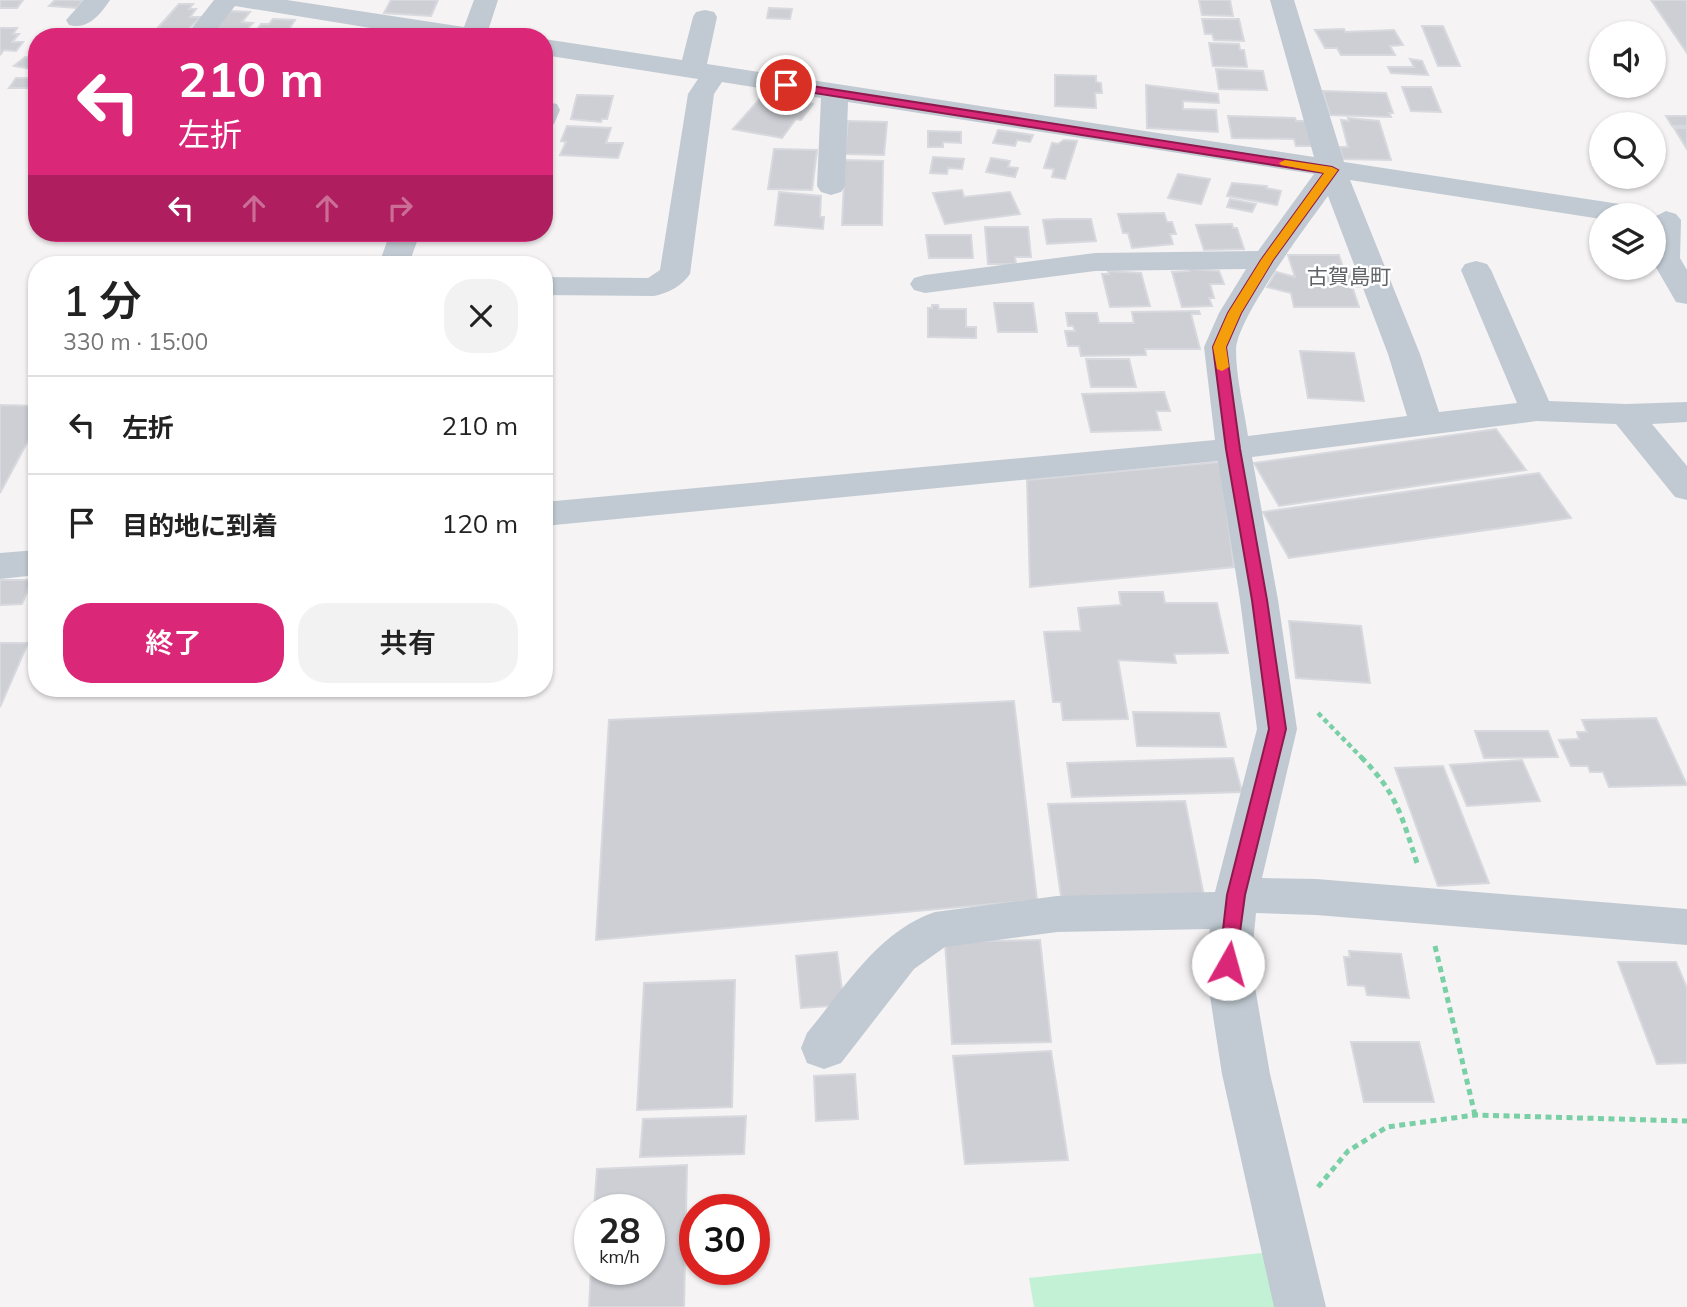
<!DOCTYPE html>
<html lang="ja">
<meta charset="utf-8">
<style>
body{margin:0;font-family:Mulish,"Noto Sans JP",sans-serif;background:#f2f2f2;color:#222;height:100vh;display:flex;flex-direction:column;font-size:26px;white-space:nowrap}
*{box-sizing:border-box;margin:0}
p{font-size:23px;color:#767676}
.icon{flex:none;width:38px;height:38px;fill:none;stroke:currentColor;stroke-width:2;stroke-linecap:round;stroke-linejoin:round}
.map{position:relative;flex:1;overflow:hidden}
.panel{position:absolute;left:28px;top:256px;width:525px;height:441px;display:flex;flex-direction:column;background:#fff;border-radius:28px;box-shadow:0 2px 5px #0004}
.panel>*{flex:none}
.top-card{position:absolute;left:28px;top:28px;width:525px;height:214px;border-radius:28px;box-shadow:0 2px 5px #0004;background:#db2777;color:#fff;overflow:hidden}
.fabs{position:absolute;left:1589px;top:21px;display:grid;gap:14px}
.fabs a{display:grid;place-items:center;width:77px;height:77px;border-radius:50%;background:#fff;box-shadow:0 2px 5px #0004;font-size:35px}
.speed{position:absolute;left:574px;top:1194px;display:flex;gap:14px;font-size:35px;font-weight:700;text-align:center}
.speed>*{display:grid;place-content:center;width:91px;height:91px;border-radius:50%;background:#fff;box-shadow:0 2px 5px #0004;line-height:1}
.speed small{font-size:18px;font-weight:400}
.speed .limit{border:10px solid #d22;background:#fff;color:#111}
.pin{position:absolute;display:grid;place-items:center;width:60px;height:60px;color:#fff;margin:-30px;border:4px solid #fff;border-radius:50%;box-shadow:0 2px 7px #0007}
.me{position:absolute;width:77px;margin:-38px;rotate:7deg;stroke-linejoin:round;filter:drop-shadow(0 0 5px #0008)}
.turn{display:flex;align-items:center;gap:24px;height:147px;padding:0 35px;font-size:32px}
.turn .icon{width:91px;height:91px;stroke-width:2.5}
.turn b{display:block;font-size:49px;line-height:60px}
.lanes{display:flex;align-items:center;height:66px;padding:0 35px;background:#0003;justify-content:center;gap:35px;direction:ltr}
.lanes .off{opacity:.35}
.round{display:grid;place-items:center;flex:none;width:74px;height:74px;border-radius:28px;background:#f2f2f2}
.overview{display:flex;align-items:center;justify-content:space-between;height:119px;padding:0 35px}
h1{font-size:42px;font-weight:600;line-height:52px}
.button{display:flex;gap:14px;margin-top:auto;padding:14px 35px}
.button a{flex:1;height:80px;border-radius:28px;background:#db2777;color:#fff;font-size:28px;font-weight:600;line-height:80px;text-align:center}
.button a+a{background:#f2f2f2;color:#222}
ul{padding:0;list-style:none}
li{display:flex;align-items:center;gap:21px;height:98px;padding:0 35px;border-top:2px solid #e0e0e0}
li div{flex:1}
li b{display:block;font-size:26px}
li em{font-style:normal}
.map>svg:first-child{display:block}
.green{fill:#c3f1d5}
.building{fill:#cdcfd5;stroke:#d7d9de;stroke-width:2}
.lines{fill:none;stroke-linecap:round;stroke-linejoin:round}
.path-far1{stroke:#7ad0a6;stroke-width:4.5;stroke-dasharray:5 3.5;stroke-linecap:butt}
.path{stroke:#7ad0a6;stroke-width:5;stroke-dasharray:6 4.5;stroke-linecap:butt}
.minor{fill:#c1cad2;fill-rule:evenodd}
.route{fill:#db2777;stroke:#8e194d;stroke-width:2}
.slow{fill:#f59e0b}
.labels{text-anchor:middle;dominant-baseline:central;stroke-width:5;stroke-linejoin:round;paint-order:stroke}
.far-quarter-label{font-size:21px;fill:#5f6368;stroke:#fff}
</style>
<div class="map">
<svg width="1687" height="1307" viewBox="0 0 1687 1307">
<rect width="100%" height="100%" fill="#f5f3f3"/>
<path class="green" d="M1271 1252 1282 1307H1034L1029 1278Z"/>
<path class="building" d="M0 0H23L17 8H0Z
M55 0H84L77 8 49 6Z
M391 0H438L431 16 384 13Z
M1199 0H1230L1233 16 1202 15Z
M1651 0H1687V53Z
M179 4H193L189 9H196L190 17H201L185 32 156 30Z
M769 8 792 9 790 19 767 18Z
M230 11 250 12 242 22 253 23 239 37H209Z
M273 19 295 20 284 37H252L261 24H269Z
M1202 19H1239L1244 41 1214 40 1212 34H1205Z
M1422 26H1443L1460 66H1438Z
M0 28H17L13 34H19L12 42H23L16 51 4 50 0 55Z
M1344 29 1345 32 1394 30 1403 45 1390 46 1395 55H1341L1337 48H1325L1315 30Z
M1209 43 1239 44 1240 50H1244L1247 67 1213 66Z
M25 57 37 59V70L14 66Z
M1410 59 1422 61 1428 75 1391 73 1388 67H1414Z
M1216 69 1263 71 1267 90 1219 89Z
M1055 75 1096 76V82L1101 83 1102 93H1095L1096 108 1055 106Z
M16 78H36L29 88H9Z
M1146 85 1218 94 1219 103 1183 101V109L1216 110 1218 132 1147 128Z
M1402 87H1431L1441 112 1411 111Z
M1323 91 1386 93 1393 113H1389L1391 117 1330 115Z
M577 95 613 96 607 119H602L601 122 571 119Z
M763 95 793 100 794 98 813 104 801 120 796 119 782 138 733 129Z
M1228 116 1295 118 1296 121H1305L1312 146H1296L1294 139 1232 138Z
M1666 116H1687V126H1672Z
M1348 118 1379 121 1391 160 1343 159 1340 147H1348L1341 120 1349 121Z
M848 121 887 122 884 155 845 154Z
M567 126 611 128 606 143H623L618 158 560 155 566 142 561 141Z
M1674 128H1687V149Z
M998 130 1033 135 1030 142 1017 140 1015 146 993 143Z
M928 131 961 132V143L943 142V147H928Z
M1064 140 1077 141 1065 179 1052 177 1054 169 1044 168 1052 143 1058 144Z
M774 149 817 150 812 190 768 189Z
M933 157 964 159 962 169 948 168 947 174 930 173Z
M991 158 1010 161 1008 167 1018 168 1015 177 986 172Z
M845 160 883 161 882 225H842Z
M1178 174 1210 179 1201 204 1168 198Z
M1232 183 1267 186 1266 188 1281 191 1277 205 1227 196Z
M962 190 964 197 1010 192 1020 214 945 224 933 193Z
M779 192 821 196 820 217H824L823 229 775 225Z
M1230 199 1256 204 1252 212 1227 207Z
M1164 213 1167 222H1172L1176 234H1170L1173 244 1132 248 1128 233H1123L1118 214Z
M1057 219H1091L1096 241 1047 244 1043 220Z
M1232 224 1233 228H1237L1244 249 1204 250 1196 225Z
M985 227H1028L1031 257H1015L1016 264H988Z
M926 235H971L973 258H929Z
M1288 255H1339L1344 271H1359L1364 287 1352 286 1359 307H1294L1291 293 1267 287 1276 272 1295 277Z
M1188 269 1219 271 1224 284H1210L1214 298H1209L1212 306 1182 307 1172 272 1189 271Z
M1108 271 1141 273 1150 306 1110 307 1102 274H1109Z
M994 303H1033L1037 332H998Z
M932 305H938L939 309H966V327H976V338L928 337V308H932Z
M1199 311 1200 314H1191L1200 349H1145L1146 355 1081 356 1079 346H1068L1065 331H1075L1073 326H1068L1066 313H1097L1099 323H1134L1132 312Z
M1300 351 1354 353 1364 401 1308 398Z
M1086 359H1129L1136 387H1091Z
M1164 392 1170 411H1156L1161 430 1091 432 1082 394Z
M0 405 37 406V424L0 493Z
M1496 429 1526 470 1279 506 1254 463Z
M1220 462 1234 567 1030 587 1027 480Z
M1539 473 1571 518 1289 558 1263 512Z
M0 580H32L22 604 0 605Z
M1119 592H1163L1165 603H1217L1228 653 1174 654 1176 663 1118 660 1128 719 1063 720 1061 702H1053L1044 632 1081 631 1078 608 1121 605Z
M1289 621 1361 626 1370 683 1296 678Z
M0 643H28L0 707Z
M1014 701 1037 900 596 940 609 720Z
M1133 712 1219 713 1226 747 1137 746Z
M1656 718 1687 785 1609 787 1603 772H1590L1588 766H1571L1559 740 1579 739 1577 732H1587L1582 720Z
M1475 731H1548L1558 757 1484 758Z
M1233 758 1242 792 1072 797 1067 763Z
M1522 760 1540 801 1467 806 1450 765Z
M1443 766 1489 883 1438 886 1395 768Z
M1185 801 1205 901 1062 904 1048 804Z
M1040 940 1051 1042 952 1044 945 942Z
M1349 951 1401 954 1409 998 1367 995 1365 986 1348 985 1344 957H1350Z
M837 952 844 1005 801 1008 796 956Z
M1618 962H1676L1687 988V1063L1657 1064Z
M735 980 732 1107 637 1110 644 983Z
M1351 1042H1419L1434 1102H1364Z
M1051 1051 1068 1160 965 1164 953 1056Z
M855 1074 858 1119 816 1121 814 1076Z
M746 1116 744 1154 640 1157 643 1119Z
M687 1165 684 1307H589L591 1269H649V1209H594L597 1169Z"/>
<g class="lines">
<path class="path-far1" d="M1318 713 1363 759"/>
<path class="path" d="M1361 757C1398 794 1402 818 1418 866
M1435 946 1475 1115
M1318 1187 1348 1151 1387 1127 1475 1115 1687 1121"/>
<path class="minor" d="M84 0H110C100 15 88 30 69 25L66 20Z
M214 0H287L464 27 474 0H498L487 34 489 37H426L235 6 211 37H185Z
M1270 0H1294L1344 162 1633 206 1643 209 1648 215H1601V219L1350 180 1420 354 1439 412 1517 403 1461 270 1465 264 1476 261 1487 264 1491 270 1549 401 1626 404 1687 402V422L1652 424 1687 466V500L1675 497 1616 424 1537 421 1252 457 1278 600 1297 729 1262 878 1316 879 1687 909V945L1316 915 1256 913 1251 964 1270 1074 1326 1307H1274L1222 1074 1205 964 1210 929 1057 932 945 947 914 969 841 1063 824 1069 807 1063 801 1048 807 1033C844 989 878 931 935 912L1057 896 1215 892 1257 729 1240 600 1218 461 544 526V502L1215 440 1204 347 1219 313 1246 269 1095 271 925 293 914 290 910 284 914 278 925 275 1095 253 1258 251 1314 174 848 102 845 186 841 192 831 195 821 192 817 186 821 98 722 82 714 94 690 274C682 286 668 293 654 296L544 295V277L648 278 660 270 688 94 698 79 544 55V39L682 60 693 17 696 12 705 10 714 12 717 17 707 64 1314 157ZM1328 196 1388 354 1407 416 1248 436C1244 408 1236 378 1236 350 1236 319 1308 224 1328 196Z
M547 102 557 104 560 110 554 124 544 126V103Z
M1666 211 1676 214 1681 220 1680 258 1687 270V304L1676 302 1654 264V217Z
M390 233H420L409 264H379Z
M37 550V575L0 579V553Z"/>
</g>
<path class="route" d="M786 82 1332 167 1338 170 1273 260 1241 313 1226 347 1240 449 1267 600 1286 729 1245 895 1235 969 1228 971 1222 969 1219 964 1227 895 1269 729 1252 600 1226 449 1213 347 1228 313 1261 260 1324 173 782 88V83Z"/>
<path class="slow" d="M1285 160 1332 167 1338 170 1273 260 1241 313 1226 347 1229 367 1222 371 1217 369 1213 347 1228 313 1261 260 1324 173 1281 165 1279 163Z"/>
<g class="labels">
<g class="far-quarter-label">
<text x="1349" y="276">古賀島町</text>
</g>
</g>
</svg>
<div class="fabs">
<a><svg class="icon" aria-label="sound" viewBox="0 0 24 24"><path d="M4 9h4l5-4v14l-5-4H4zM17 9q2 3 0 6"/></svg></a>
<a><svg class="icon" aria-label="search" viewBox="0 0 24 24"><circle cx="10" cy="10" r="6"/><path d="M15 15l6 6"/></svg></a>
<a><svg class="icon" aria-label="layers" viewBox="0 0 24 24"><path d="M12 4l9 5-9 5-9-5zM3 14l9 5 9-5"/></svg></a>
</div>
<div class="speed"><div>28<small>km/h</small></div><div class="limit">30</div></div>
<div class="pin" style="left:786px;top:85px;background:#d93025"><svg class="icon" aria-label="arrive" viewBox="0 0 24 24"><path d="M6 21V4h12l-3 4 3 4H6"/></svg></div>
<svg class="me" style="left:1228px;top:964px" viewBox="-20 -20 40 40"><circle r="19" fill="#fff"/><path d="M0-13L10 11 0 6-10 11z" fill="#db2777"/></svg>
<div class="top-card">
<div class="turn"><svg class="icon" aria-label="left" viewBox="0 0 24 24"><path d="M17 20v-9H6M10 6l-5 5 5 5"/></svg><div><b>210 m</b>左折</div></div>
<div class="lanes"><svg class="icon" aria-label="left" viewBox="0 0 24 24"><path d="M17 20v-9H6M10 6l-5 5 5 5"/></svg><svg class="icon off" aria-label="ahead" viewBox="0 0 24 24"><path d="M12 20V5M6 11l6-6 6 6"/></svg><svg class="icon off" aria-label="ahead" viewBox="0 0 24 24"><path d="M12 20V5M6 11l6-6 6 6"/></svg><svg class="icon off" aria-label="right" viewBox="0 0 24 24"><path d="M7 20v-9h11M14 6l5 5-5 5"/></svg></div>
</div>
<section class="panel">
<div class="overview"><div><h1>1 分</h1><p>330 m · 15:00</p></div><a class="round"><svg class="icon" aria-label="close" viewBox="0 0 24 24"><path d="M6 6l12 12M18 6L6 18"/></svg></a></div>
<ul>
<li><svg class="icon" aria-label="left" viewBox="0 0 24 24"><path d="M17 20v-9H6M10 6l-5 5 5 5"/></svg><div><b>左折</b></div><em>210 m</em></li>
<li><svg class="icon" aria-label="arrive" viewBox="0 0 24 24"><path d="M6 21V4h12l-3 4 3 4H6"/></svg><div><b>目的地に到着</b></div><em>120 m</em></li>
</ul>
<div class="button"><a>終了</a><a>共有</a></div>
</section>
</div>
